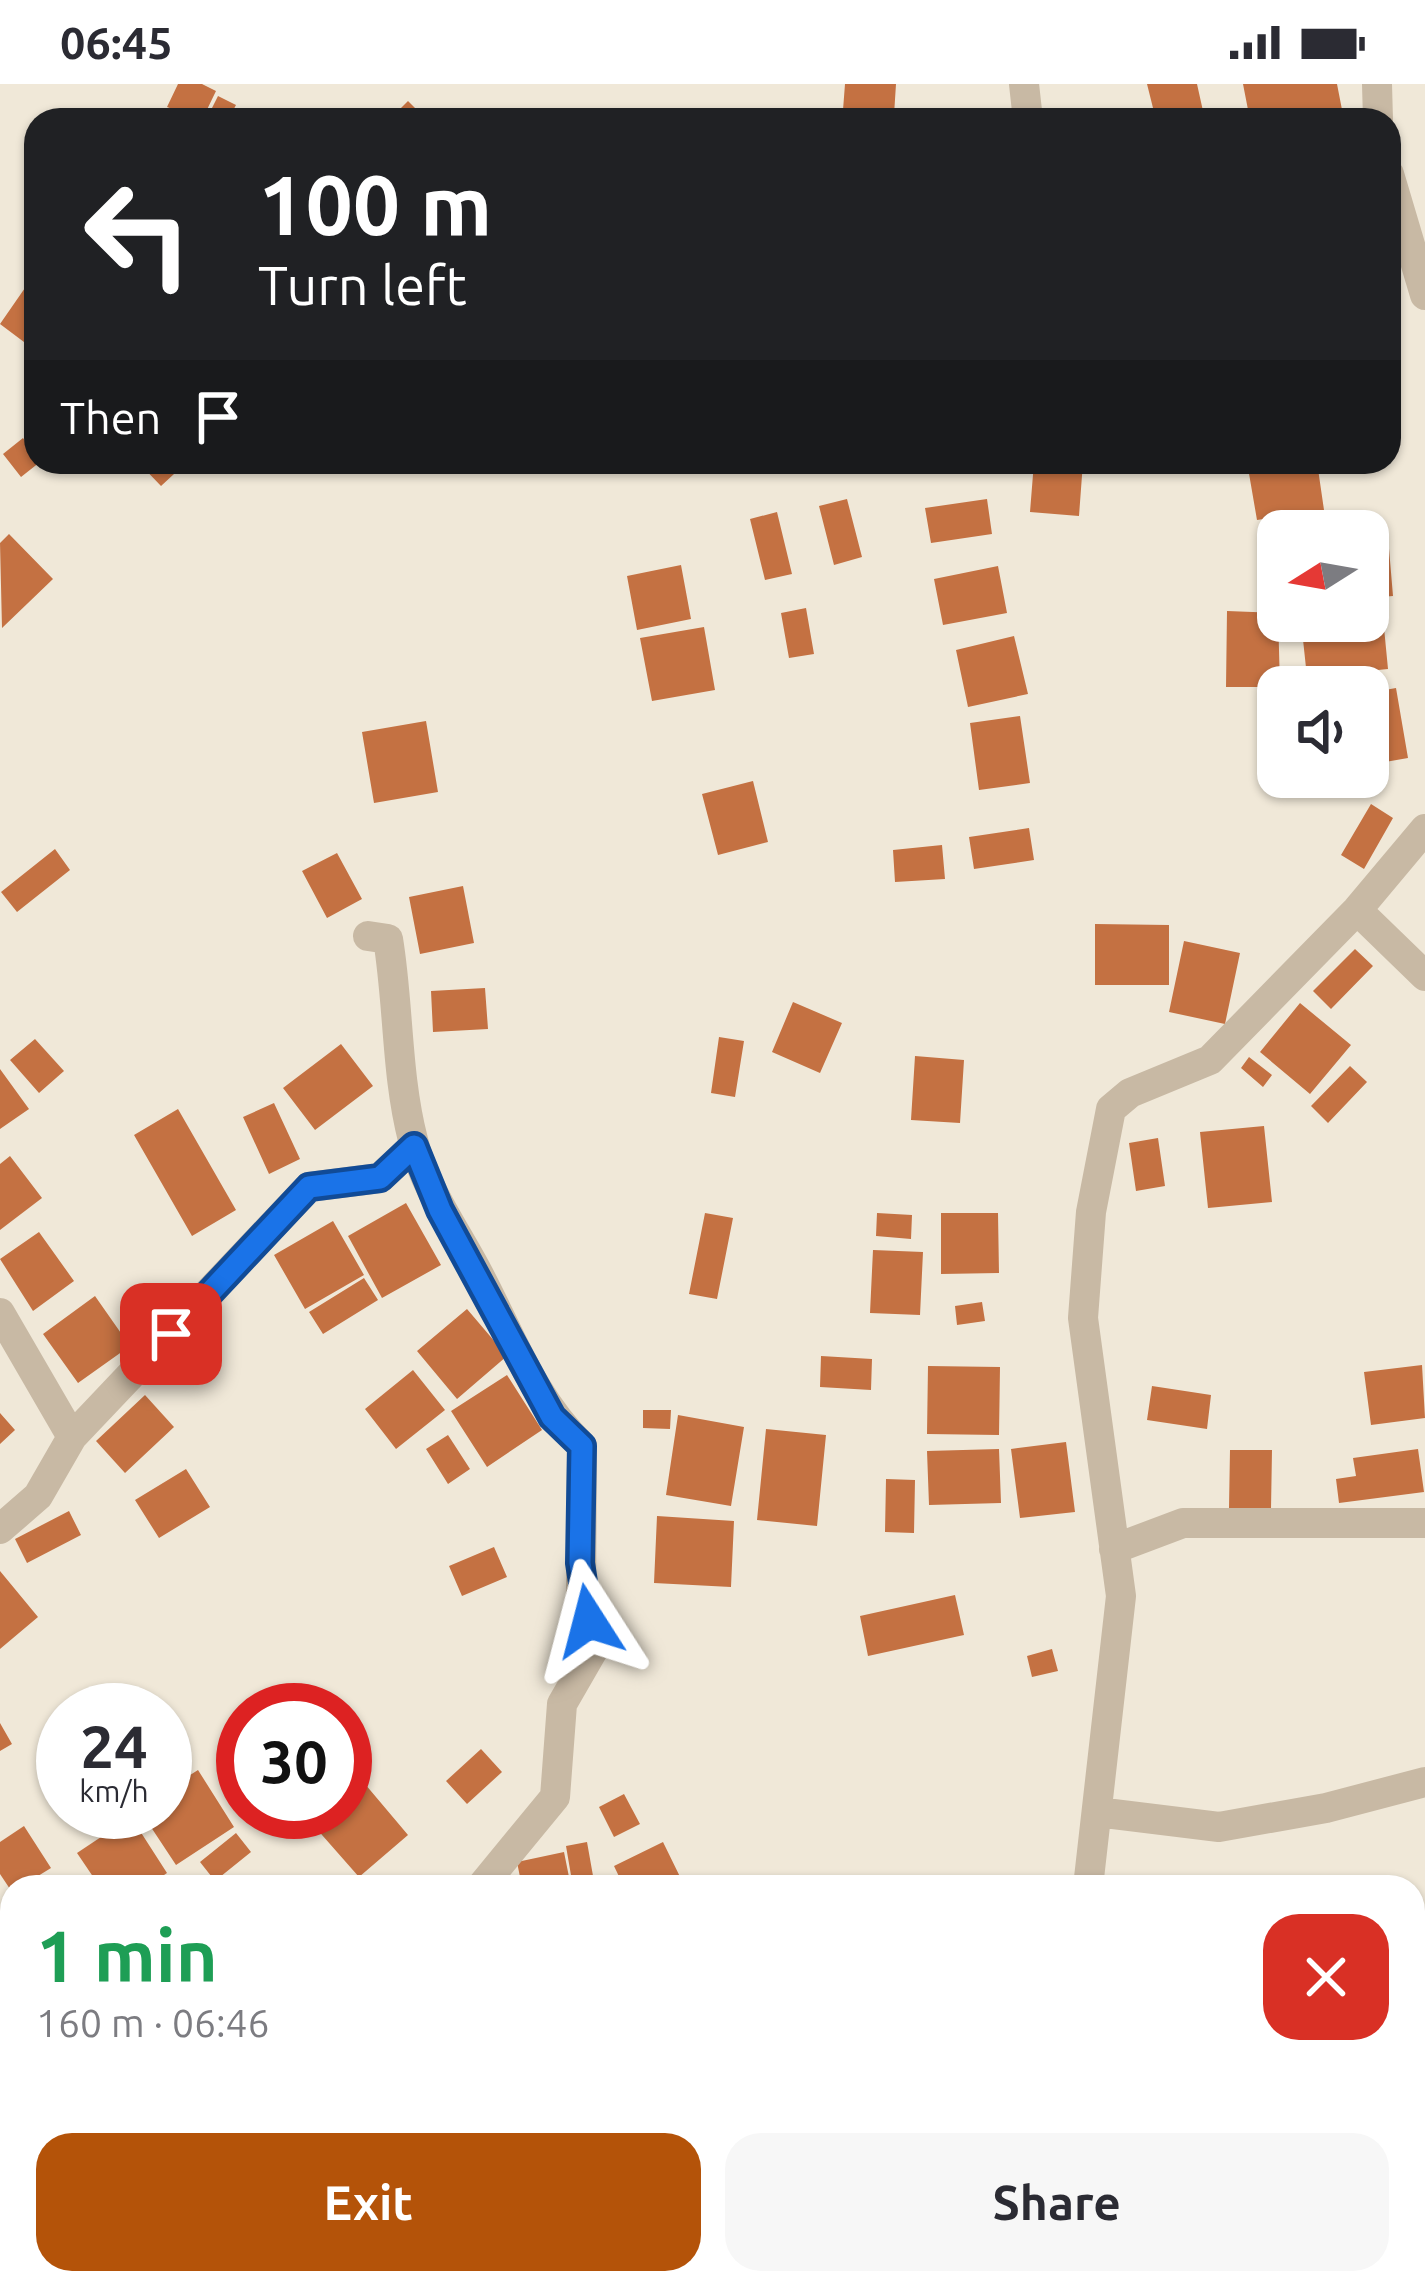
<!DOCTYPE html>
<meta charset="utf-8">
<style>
body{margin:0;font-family:Ubuntu,sans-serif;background:#f7f7f7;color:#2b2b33;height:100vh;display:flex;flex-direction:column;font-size:45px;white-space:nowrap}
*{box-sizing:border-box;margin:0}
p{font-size:39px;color:#7c7c81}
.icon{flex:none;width:66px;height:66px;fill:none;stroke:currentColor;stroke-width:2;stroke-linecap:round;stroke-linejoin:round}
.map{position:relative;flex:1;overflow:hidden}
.panel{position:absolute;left:0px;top:1791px;width:1425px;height:420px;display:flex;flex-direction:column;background:#fff;border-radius:36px 36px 0 0;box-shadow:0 3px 9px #0004}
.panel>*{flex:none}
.hud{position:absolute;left:24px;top:24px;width:1377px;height:366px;border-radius:36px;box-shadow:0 3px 9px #0004;background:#202124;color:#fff;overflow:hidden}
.needle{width:78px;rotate:259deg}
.fabs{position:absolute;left:1257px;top:426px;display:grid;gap:24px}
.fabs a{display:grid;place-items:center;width:132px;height:132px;border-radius:24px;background:#fff;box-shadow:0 3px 9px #0004;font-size:60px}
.speed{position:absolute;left:36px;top:1599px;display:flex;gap:24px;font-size:60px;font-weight:700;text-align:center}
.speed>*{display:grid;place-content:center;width:156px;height:156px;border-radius:50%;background:#fff;box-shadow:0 3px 9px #0004;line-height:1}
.speed small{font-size:30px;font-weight:400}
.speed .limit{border:18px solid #d22;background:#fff;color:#111}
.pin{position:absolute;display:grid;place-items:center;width:102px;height:102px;color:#fff;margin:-51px;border-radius:24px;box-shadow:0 6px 18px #0006}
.me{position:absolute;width:132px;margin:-66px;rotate:351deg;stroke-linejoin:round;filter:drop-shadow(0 0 9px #0008)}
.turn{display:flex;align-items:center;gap:42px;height:252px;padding:0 36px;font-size:54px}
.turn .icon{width:156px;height:156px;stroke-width:2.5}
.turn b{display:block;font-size:84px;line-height:102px}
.then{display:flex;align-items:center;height:114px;padding:0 36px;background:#0003;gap:24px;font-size:45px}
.round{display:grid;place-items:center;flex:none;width:126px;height:126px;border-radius:36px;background:#f7f7f7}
.headline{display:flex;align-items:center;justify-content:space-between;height:204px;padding:0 36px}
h1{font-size:72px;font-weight:700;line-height:90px;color:#1e9e55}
.action{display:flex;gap:24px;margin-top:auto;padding:24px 36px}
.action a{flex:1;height:138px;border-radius:36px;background:#b45309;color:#fff;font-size:48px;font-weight:700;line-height:138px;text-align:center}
.action a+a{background:#f7f7f7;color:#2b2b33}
.status{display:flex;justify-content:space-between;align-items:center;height:84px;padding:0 60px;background:#fff;direction:ltr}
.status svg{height:33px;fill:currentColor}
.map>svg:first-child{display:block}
.building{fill:#c47142}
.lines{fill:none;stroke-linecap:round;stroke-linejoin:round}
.minor{stroke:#c8b9a4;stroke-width:30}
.route-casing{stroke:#114b97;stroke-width:30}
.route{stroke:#1a73e8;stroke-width:21}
</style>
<div class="status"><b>06:45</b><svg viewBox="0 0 49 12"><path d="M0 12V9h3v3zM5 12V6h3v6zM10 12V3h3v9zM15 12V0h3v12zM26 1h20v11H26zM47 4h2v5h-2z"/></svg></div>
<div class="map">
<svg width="1425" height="2211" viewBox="0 0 1425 2211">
<rect width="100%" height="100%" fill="#f0e8d8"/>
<path class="building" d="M178 0H202L216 7 202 36 167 23Z
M845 0H896L894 31 843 26Z
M1147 0H1197L1205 36H1156Z
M1243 0H1337L1344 36H1250Z
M218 12 236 21 228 36H206Z
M408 17 427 36H389Z
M36 188V267L0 240Z
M23 354 40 378 21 393 3 370Z
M138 378H187L161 402Z
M1034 378H1083L1079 432 1030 428Z
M1247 378H1317L1324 426 1257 436Z
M847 415 862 473 834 481 819 422Z
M987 415 992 450 931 459 925 424Z
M777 428 792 490 765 496 750 435Z
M1387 441 1393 512 1368 514V443Z
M9 450 53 495 2 544 0 459Z
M681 481 691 535 637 546 627 492Z
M998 482 1007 529 943 541 934 495Z
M1382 523 1388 585 1307 593 1301 537H1368V525Z
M806 524 814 570 789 574 781 529Z
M1227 527 1278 529 1280 603H1226Z
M704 543 715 606 652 617 640 554Z
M1014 552 1028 610 968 623 956 566Z
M1396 604 1408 674 1368 681V609Z
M1020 632 1030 699 979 706 970 639Z
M426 637 438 708 374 719 362 648Z
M753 697 768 758 718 771 702 710Z
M1371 720 1393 734 1364 785 1341 771Z
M1029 744 1034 776 974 785 969 753Z
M942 761 945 795 895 798 893 766Z
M55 765 70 786 17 828 1 808Z
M337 769 362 815 327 834 302 787Z
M463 802 474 859 420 870 409 813Z
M1095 840 1169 841V901H1095Z
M1184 857 1240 869 1225 940 1169 928Z
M1355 865 1373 882 1331 925 1313 907Z
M485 904 488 945 433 948 431 907Z
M793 918 842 939 820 989 772 968Z
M1300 919 1351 961 1310 1010 1260 968Z
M719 953 744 957 735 1013 711 1009Z
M35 955 64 987 39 1009 10 976Z
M341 960 373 1002 315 1046 283 1004Z
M915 972 964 976 960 1039 911 1036Z
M1249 973 1272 991 1263 1003 1241 984Z
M1350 982 1367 998 1328 1039 1311 1022Z
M0 985 29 1025 0 1045Z
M274 1019 300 1075 269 1090 243 1033Z
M178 1025 236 1126 192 1152 134 1051Z
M1264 1042 1272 1118 1208 1124 1200 1048Z
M1158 1054 1165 1102 1136 1107 1129 1059Z
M10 1072 42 1114 0 1146V1080Z
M406 1119 441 1181 382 1214 348 1152Z
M705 1129 733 1134 717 1215 689 1210Z
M877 1129 912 1131 911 1155 876 1152Z
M941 1129H998L999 1189 941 1190Z
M333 1137 364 1191 305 1225 274 1171Z
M39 1148 74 1197 33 1227 0 1175Z
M873 1166 923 1168 920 1231 870 1229Z
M364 1194 378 1216 323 1250 309 1228Z
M95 1212 130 1262 78 1299 43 1250Z
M982 1218 985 1237 957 1241 955 1222Z
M467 1225 507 1272 457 1315 417 1267Z
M821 1272 872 1275 871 1306 820 1303Z
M1422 1281 1425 1334 1371 1341 1364 1288Z
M928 1282 1000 1283 999 1351 927 1350Z
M413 1286 445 1326 396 1365 365 1325Z
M507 1291 542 1346 487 1383 451 1327Z
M1152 1302 1211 1311 1207 1345 1147 1336Z
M145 1311 174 1343 125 1389 96 1357Z
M643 1326H671L670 1345 643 1344Z
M0 1329 15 1346 0 1360Z
M678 1331 744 1343 731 1422 666 1411Z
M766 1345 826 1351 817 1442 757 1436Z
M448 1351 470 1385 448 1400 426 1365Z
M1066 1358 1075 1428 1020 1434 1011 1365Z
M999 1365 1001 1419 929 1421 927 1367Z
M1418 1365 1424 1408 1339 1419 1336 1395 1356 1392 1353 1374Z
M1230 1366H1272L1271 1425 1229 1424Z
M186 1385 210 1423 159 1454 135 1416Z
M886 1395 915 1396 914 1449 885 1448Z
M69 1427 81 1451 27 1479 15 1455Z
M657 1432 734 1437 731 1503 654 1499Z
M494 1463 507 1493 462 1512 449 1482Z
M0 1487 38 1533 0 1565Z
M955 1511 964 1551 868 1572 860 1532Z
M1052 1565 1058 1587 1032 1593 1027 1572Z
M0 1639 12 1660 0 1667Z
M165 1650 185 1679 165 1693Z
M481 1665 502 1688 467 1720 446 1697Z
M198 1686 234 1743 176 1781 141 1728H165V1707Z
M63 1694V1713L56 1718 47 1705Z
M365 1700 408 1751 359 1793 315 1743 333 1728H345V1718Z
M624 1710 640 1740 614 1753 599 1723Z
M131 1733 167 1789 146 1803H100L77 1769Z
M24 1742 51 1784 12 1808 0 1790V1758Z
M236 1749 251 1768 215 1797 200 1778Z
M587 1758 595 1803H573L566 1762Z
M663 1758 685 1803H624L614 1782Z
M564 1768 571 1803H522L517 1778Z
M1425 2062V2125L1414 2127 1413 2063Z
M377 2199H437L441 2211H381Z
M517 2199H570L541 2211H522Z
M925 2199 928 2211H870V2209Z
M1257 2199H1298L1304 2211H1264Z"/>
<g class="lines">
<path class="minor" d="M1024 0 1028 36
M1377 0 1378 36
M1389 90 1425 211
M1357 826 1425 892
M368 852 388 855C399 922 396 990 413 1056 425 1105 455 1145 478 1189 510 1249 532 1314 582 1362L581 1513 596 1561 562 1620 555 1713 481 1803
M0 1229 72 1353
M0 1445 38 1412 72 1353 309 1103 380 1094 414 1062
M1114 1465 1183 1439H1425
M1097 1728 1219 1743 1326 1724 1425 1698
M1088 1803 1121 1512 1083 1234 1091 1128 1111 1025 1130 1009 1210 976 1357 826 1425 745
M0 2004 12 1999
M479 2199 484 2211
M1202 2199 1205 2211"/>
</g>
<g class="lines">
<defs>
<path id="route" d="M171 1250 309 1103 380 1094 414 1062 440 1126 552 1333 582 1362 580 1479 589 1537"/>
</defs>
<use href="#route" class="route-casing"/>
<use href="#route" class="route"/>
</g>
</svg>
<div class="fabs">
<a><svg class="needle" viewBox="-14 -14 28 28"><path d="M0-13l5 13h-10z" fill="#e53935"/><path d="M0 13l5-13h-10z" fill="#7c7c81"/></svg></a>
<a><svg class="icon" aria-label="sound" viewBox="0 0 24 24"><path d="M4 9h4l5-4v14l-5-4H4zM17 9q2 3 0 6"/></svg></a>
</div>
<div class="speed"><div>24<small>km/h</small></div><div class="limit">30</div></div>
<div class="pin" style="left:171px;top:1250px;background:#d93025"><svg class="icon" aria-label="arrive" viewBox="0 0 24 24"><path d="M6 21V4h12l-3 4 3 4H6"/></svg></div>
<svg class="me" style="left:589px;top:1537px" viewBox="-20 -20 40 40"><path d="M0-17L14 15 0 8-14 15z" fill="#1a73e8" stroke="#fff" stroke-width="4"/></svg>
<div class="hud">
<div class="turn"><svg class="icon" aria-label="left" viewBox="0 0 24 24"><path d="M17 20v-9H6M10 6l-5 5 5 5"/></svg><div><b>100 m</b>Turn left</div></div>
<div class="then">Then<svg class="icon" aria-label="arrive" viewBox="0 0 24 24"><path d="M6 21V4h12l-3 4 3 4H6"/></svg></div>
</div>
<section class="panel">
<div class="headline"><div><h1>1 min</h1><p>160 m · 06:46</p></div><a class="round" style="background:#d93025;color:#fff"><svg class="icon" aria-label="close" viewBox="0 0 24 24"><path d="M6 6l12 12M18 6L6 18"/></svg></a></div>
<div class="action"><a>Exit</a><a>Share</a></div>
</section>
</div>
